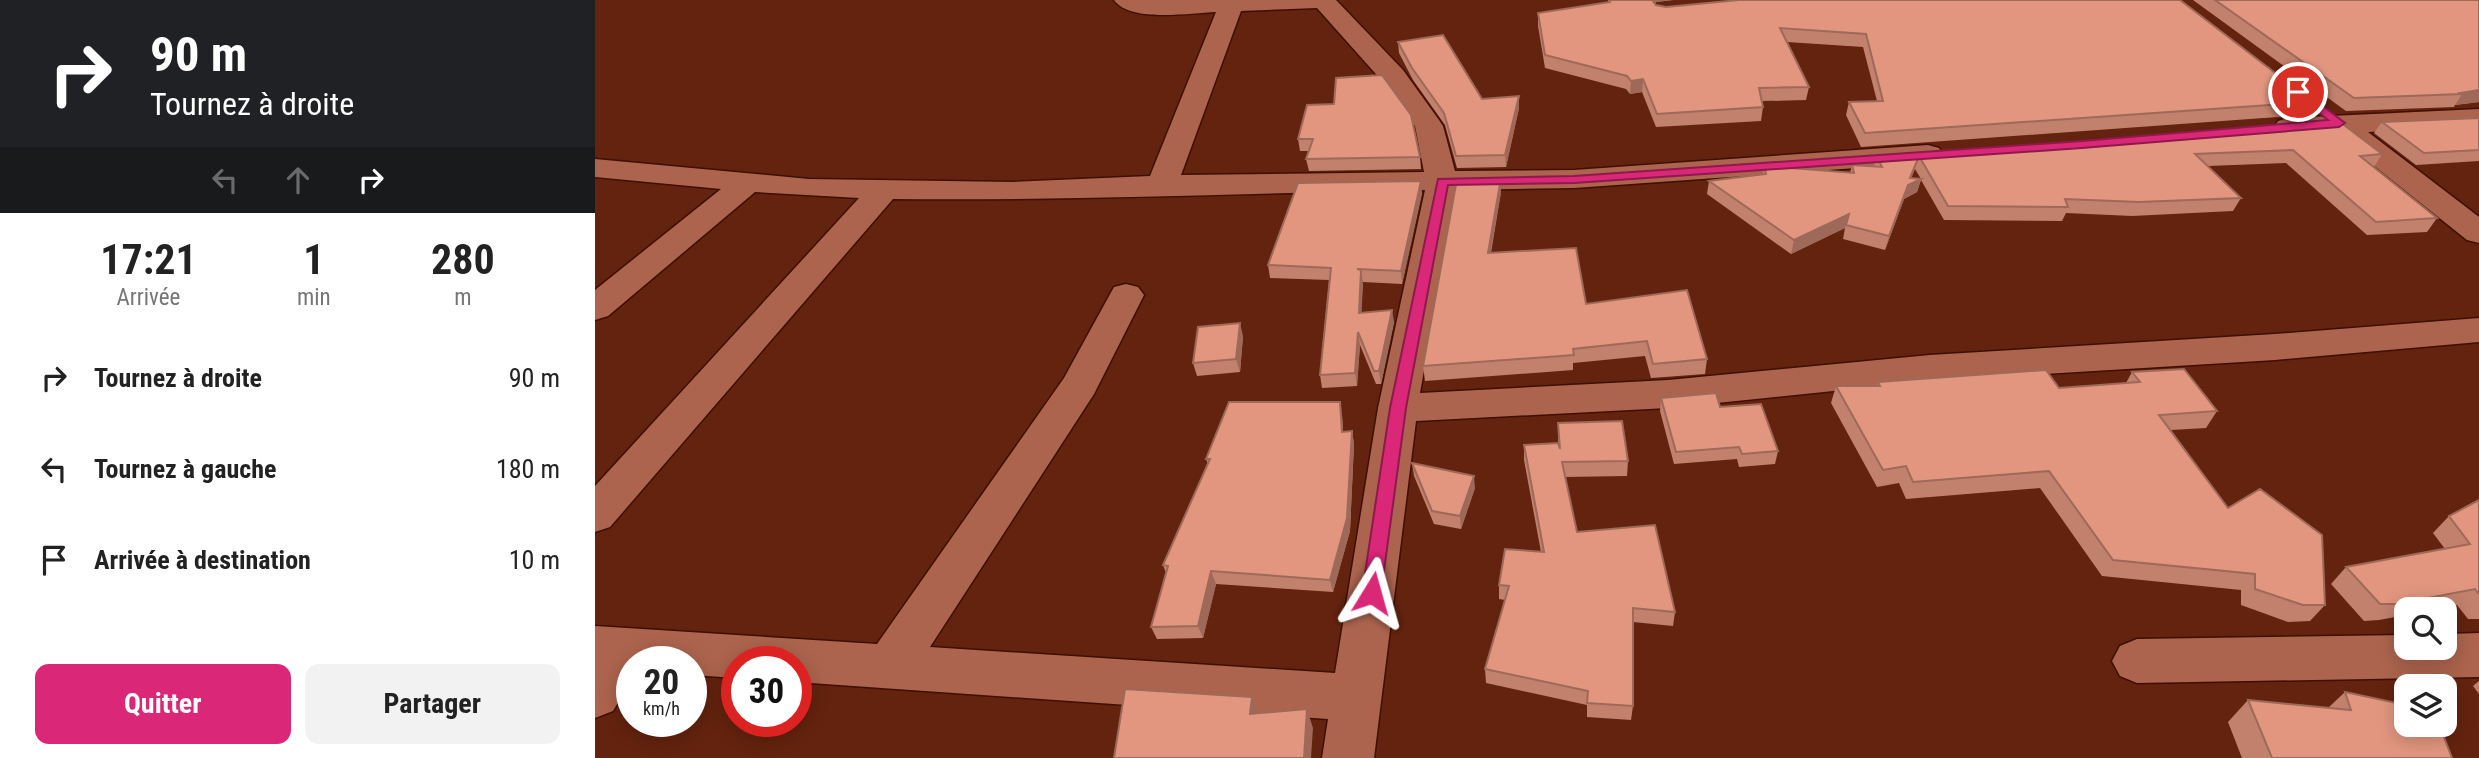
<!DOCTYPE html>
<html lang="fr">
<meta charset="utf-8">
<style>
body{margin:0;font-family:"Roboto Condensed",sans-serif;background:#f2f2f2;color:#222;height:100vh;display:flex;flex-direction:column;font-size:26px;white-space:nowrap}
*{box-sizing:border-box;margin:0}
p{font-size:23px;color:#767676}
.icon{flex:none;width:38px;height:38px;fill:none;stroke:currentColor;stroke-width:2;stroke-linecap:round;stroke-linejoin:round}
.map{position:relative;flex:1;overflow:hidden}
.side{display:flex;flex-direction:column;background:#fff;width:595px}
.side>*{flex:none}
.banner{background:#202124;color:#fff;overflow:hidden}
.fabs{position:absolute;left:1799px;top:597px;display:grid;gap:14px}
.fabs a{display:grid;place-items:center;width:63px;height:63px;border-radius:14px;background:#fff;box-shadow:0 4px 18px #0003;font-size:35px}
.speed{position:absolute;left:21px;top:646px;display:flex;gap:14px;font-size:35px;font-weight:700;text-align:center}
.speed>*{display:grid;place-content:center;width:91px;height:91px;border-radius:50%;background:#fff;box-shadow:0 4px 18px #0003;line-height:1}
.speed small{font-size:18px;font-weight:400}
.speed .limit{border:10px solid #d22;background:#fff;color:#111}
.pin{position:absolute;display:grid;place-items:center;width:60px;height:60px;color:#fff;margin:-30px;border:4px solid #fff;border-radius:50%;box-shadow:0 2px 7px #0007}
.me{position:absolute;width:77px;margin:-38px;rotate:8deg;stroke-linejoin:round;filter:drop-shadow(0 0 5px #0008)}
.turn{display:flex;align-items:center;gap:24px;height:147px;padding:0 35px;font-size:32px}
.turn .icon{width:91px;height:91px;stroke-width:2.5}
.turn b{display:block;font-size:49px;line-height:60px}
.lanes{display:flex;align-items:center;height:66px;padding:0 35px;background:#0003;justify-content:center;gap:35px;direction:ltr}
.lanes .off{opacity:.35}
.eta{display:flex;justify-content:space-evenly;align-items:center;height:119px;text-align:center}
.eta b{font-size:42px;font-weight:700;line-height:49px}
.button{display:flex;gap:14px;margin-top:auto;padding:14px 35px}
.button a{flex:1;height:80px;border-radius:14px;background:#db2777;color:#fff;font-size:28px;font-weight:700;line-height:80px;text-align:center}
.button a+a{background:#f2f2f2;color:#222}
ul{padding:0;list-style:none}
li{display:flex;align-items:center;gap:21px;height:91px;padding:0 35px}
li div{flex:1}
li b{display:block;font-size:26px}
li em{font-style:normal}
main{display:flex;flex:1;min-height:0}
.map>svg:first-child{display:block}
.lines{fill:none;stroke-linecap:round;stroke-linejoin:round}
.minor-casing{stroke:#3f0f02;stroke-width:3}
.minor{fill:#ac644e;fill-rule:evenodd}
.wall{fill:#c2816d;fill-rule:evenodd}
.shaded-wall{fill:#9e6959}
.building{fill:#e2967f;stroke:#9e6959;stroke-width:2}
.route{fill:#db2777;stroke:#8e194d;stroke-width:2}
</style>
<main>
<section class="side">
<div class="banner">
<div class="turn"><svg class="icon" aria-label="right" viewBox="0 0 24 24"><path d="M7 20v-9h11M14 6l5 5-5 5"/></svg><div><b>90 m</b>Tournez à droite</div></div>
<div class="lanes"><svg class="icon off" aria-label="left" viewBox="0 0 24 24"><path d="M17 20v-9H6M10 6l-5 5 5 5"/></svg><svg class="icon off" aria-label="ahead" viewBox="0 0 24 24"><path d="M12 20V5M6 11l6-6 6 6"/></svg><svg class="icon" aria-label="right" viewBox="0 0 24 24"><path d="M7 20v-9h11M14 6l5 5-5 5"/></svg></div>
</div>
<div class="eta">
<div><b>17:21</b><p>Arrivée</p></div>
<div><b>1</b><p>min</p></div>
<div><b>280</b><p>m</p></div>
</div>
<ul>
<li><svg class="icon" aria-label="right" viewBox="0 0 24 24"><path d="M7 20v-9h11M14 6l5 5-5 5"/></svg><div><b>Tournez à droite</b></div><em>90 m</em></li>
<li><svg class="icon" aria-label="left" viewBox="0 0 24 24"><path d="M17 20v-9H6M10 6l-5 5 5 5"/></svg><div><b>Tournez à gauche</b></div><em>180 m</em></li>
<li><svg class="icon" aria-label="arrive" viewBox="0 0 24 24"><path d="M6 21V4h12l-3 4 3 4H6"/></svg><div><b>Arrivée à destination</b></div><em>10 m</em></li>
</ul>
<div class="button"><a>Quitter</a><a>Partager</a></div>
</section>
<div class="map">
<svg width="1884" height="758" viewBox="0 0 1884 758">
<rect width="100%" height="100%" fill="#64230e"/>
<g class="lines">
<defs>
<path id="minor" d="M519 0H741L808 70 844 120 848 126 860 171 979 170 1333 145 1344 148 1348 154 1344 160 1333 163 979 188 861 190 825 393 1073 380 1335 355 1680 334 1884 318V342L1680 360 1335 381 1073 408 821 421 779 758H727L733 719 201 682V662H142V678L96 675V662H37V679L18 711 0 718V626L282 644 469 378 519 287 531 284 543 287 549 295 499 394 335 647 740 673 783 408 830 190C653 193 475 201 298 199L15 527 0 532V486L264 198 160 192 13 316 0 320V290L126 189 0 177V159L214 179 418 182 555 176 621 12C595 13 535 23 519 0ZM722 8 788 82 820 126 829 172 586 175 646 11Z
M1884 109V127L1773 132 1884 217V243L1872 240 1738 133 1693 136 1683 133 1679 127 1683 121 1693 118Z
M1884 633V677L1542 683 1525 676 1517 661 1525 646 1542 639 1811 635V648H1850V634Z"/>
</defs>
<use href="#minor" class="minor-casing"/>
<use href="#minor" class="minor"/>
</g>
<path class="wall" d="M1013 0H1078L1061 2 1060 3 1061 5 1071 7 1144 0 1718 102 1710 115 1266 147 1251 115 1254 102 1282 101 1268 47 1192 42 1214 87 1211 100 1167 101 1168 107 1166 121 1061 127 1047 92 1035 94 1031 89 950 68 943 26V13L1013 2Z
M1598 0H1884V102L1860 105 1859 107 1751 111Z
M803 42 887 99 924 108 911 167 862 168 850 125 818 80 804 53Z
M712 105 825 157 826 169 714 171 711 159 714 151H705L703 139Z
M1884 118V161L1821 165 1779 133 1787 122Z
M1745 122 1787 154 1779 167 1842 218 1832 232 1772 235 1691 163 1613 166 1646 198 1638 211 1537 216 1471 213 1467 221 1349 220 1326 180 1322 192 1309 199 1290 250 1248 239 1250 228 1196 254 1112 194 1114 181 1168 175 1169 166 1255 173 1257 165 1279 166 1282 157ZM1320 169 1326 179 1316 178Z
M906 192 896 253 991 304 1112 359 1110 374 1056 378 1050 356 978 363V370L830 381 828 366Z
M827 193 807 284 768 282 766 312 799 322 786 384H781L765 345 762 386 727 388 725 375 734 280 675 278 673 265Z
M648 336 645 372 602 376 598 363Z
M1537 372 1622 411 1611 428 1576 430 1633 508 1730 605 1715 621 1693 622 1646 605V590L1507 576 1445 488 1311 499 1304 483 1282 487 1236 403 1241 386H1282L1283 382 1464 388 1531 383Z
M1066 398 1125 407 1183 451 1180 464 1144 467 1142 459 1079 464 1065 411Z
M747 415 748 432 757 431 759 444 755 531 738 592 621 584 608 638 562 639 556 627 571 573 568 565 613 464 611 459Z
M963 423 1033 461 1032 476 970 477 982 532 1080 612 1078 626 1038 622V706L1036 720 992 717V705L891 683 890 669 910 600 904 599V585L946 552 929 460V445L963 443Z
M817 463 880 488 866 529 839 524 819 476Z
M1884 500V619H1873L1862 605 1842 609H1811V615L1784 620 1769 621 1736 584 1751 567 1850 549 1838 533 1854 516Z
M1884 681V694L1878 686Z
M1750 692 1857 758H1647L1633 722 1653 700 1733 708Z"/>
<path class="shaded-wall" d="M1057 0H1078L1061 2 1056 11Z
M1048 79 1047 92 1035 94 1036 81Z
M1884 90V102L1860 105 1867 94 1865 93Z
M924 96V108L911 167 910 155Z
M1324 156 1314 185 1326 179 1322 192 1309 199 1290 250 1294 236Z
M906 178V192L893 267V253Z
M826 181 827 193 807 284 806 271Z
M1254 214 1250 228 1196 254 1199 240Z
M766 270 768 282 766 325 764 313Z
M797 310 799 322 786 384 784 371Z
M645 323 648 336 645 372 641 359Z
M763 332 765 345 762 386 760 373Z
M745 402 747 415 749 444 747 432Z
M757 431 759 444 755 531 738 592 735 580Z
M879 476 880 488 866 529 865 516Z
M616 571 621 584 608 638 603 626Z
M657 697 664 717 655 714Z
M712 709 718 728 716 758H709Z"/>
<path class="building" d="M1014 0H1057L1061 5 1071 7 1144 0H1585L1718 102 1270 133 1254 102 1288 101 1271 34 1185 28 1214 87 1164 88 1168 107 1062 114 1048 79 1036 81 1032 76 950 55 943 13 1015 2Z
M1620 0H1884V90L1865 93 1867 94 1759 98Z
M848 35 887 99 924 96 910 155 861 156 849 113 817 68 803 42Z
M787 75 816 115 825 157 711 159 718 139H703L712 105 739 104 741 78Z
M1884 118V150L1829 153 1787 122Z
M1745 122 1787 154 1765 156 1842 218 1781 222 1698 150 1600 154 1646 198 1544 202 1470 199 1473 207 1353 206 1324 156 1315 178 1326 179 1313 185 1294 236 1251 225 1254 214 1199 240 1114 181 1171 174 1169 166 1259 173 1257 165 1287 167 1282 157Z
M906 178 893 253 981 248 991 304 1092 290 1112 359 1058 364 1052 341 978 349 979 355 828 366 862 179Z
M826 181 806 271 762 269 766 270 764 313 797 310 784 371H779L763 332 760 373 725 375 736 268 673 265 703 183Z
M645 323 641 359 598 363 603 327Z
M1589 369 1622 411 1564 415 1633 508 1665 489 1727 535 1730 605H1708L1660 589V574L1518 560 1454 471 1318 482 1311 466 1288 470 1241 386H1285L1283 382 1451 370 1464 388 1545 382 1537 372Z
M1121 393 1125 407 1166 404 1183 451 1147 454 1144 447 1081 452 1066 398Z
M634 402H745L747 432 757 431 752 518 735 580 616 571 603 626 556 627 573 566 568 565 615 459H611Z
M1027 421 1033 461 967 462 982 532 1060 525 1080 612 1038 608V706L992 703 993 691 890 669 914 586 904 585 910 549 949 552 929 445 963 443 965 449 963 423Z
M817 463 879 476 865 516 837 511Z
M1884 500V594L1880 589 1801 604H1785L1751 567 1875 544 1854 516Z
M530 689 657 697 655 714 712 709 709 758H519Z
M1750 692 1811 705V724H1844L1857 758H1677L1653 700 1756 710Z"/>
<path class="route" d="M1699 90H1707L1750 123 1744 127 1487 148 979 183 853 185 811 408 786 593 784 599 777 601 770 599 767 593 795 408 843 179 979 176 1487 141 1733 120 1699 95Z"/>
</svg>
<div class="fabs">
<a><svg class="icon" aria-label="search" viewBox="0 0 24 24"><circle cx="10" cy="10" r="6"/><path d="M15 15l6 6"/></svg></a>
<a><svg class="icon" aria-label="layers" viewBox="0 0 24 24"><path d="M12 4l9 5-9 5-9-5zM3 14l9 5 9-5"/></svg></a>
</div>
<div class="speed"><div>20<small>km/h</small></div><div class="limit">30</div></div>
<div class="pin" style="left:1703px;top:92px;background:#d93025"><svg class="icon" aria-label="arrive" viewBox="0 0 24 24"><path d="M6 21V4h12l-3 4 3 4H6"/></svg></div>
<svg class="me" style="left:777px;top:593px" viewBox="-20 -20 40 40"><path d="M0-17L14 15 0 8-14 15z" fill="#db2777" stroke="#fff" stroke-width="4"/></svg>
</div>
</main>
